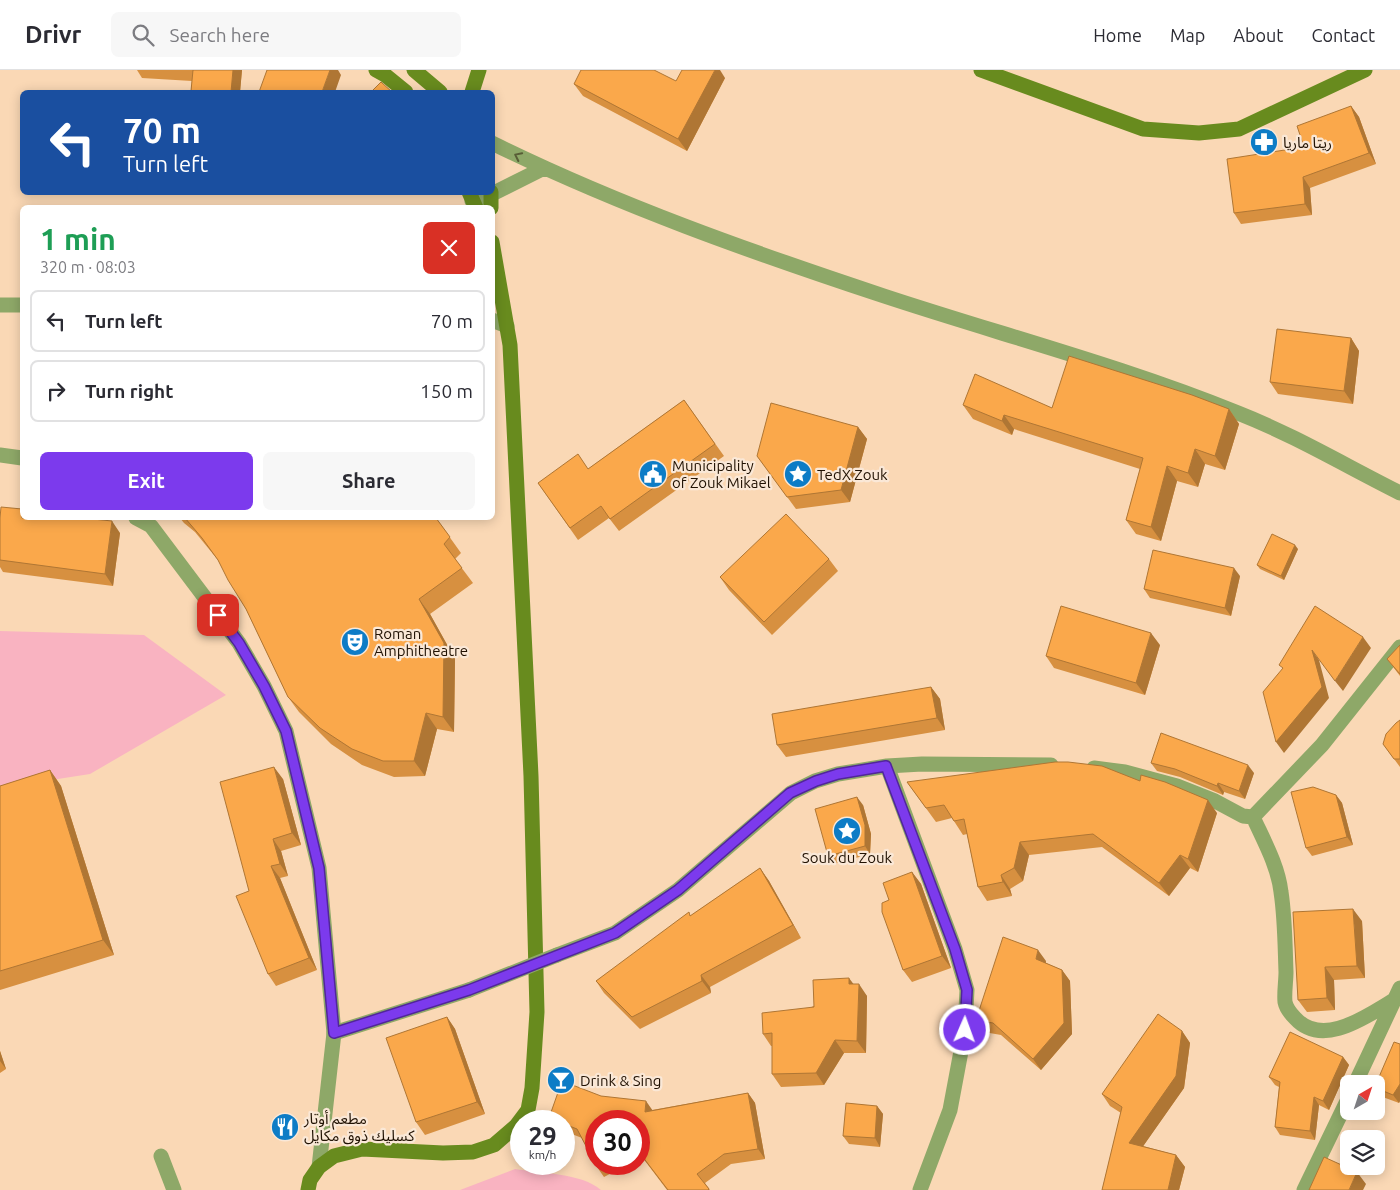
<!DOCTYPE html>
<meta charset="utf-8">
<style>
body{margin:0;font-family:Ubuntu,"Noto Sans Arabic",sans-serif;background:#f7f7f7;color:#2b2b33;height:100vh;display:flex;flex-direction:column;font-size:19px;white-space:nowrap}
*{box-sizing:border-box;margin:0}
p{font-size:16px;color:#7c7c81}
.icon{flex:none;width:28px;height:28px;fill:none;stroke:currentColor;stroke-width:2;stroke-linecap:round;stroke-linejoin:round}
.map{position:relative;flex:1;overflow:hidden}
.details{position:absolute;left:20px;top:135px;width:475px;height:315px;display:flex;flex-direction:column;background:#fff;border-radius:8px;box-shadow:0 2px 12px #0003}
.details>*{flex:none}
.guide{position:absolute;left:20px;top:20px;width:475px;height:105px;border-radius:8px;box-shadow:0 2px 12px #0003;background:#1a4fa0;color:#fff;overflow:hidden}
.needle{width:32px;rotate:39deg}
.controls{position:absolute;left:1340px;top:1005px;display:grid;gap:10px}
.controls a{display:grid;place-items:center;width:45px;height:45px;border-radius:8px;background:#fff;box-shadow:0 2px 12px #0003;font-size:25px}
.speed{position:absolute;left:510px;top:1040px;display:flex;gap:10px;font-size:25px;font-weight:700;text-align:center}
.speed>*{display:grid;place-content:center;width:65px;height:65px;border-radius:50%;background:#fff;box-shadow:0 2px 12px #0003;line-height:1}
.speed small{font-size:12px;font-weight:400}
.speed .limit{border:8px solid #d22;background:#fff;color:#111}
.pin{position:absolute;display:grid;place-items:center;width:42px;height:42px;color:#fff;margin:-21px;border-radius:10px;box-shadow:0 2px 8px #0006}
.me{position:absolute;width:55px;margin:-28px;rotate:2deg;stroke-linejoin:round;filter:drop-shadow(0 0 4px #0008)}
.turn{display:flex;align-items:center;gap:18px;height:105px;padding:0 20px;font-size:22px}
.turn .icon{width:65px;height:65px;stroke-width:2.5}
.turn b{display:block;font-size:35px;line-height:42px}
.round{display:grid;place-items:center;flex:none;width:52px;height:52px;border-radius:8px;background:#f7f7f7}
.summary{display:flex;align-items:center;justify-content:space-between;height:85px;padding:0 20px}
h1{font-size:30px;font-weight:600;line-height:38px;color:#1e9e55}
.cta{display:flex;gap:10px;margin-top:auto;padding:10px 20px}
.cta a{flex:1;height:58px;border-radius:8px;background:#7c3aed;color:#fff;font-size:20px;font-weight:600;line-height:58px;text-align:center}
.cta a+a{background:#f7f7f7;color:#2b2b33}
ul{padding:0;list-style:none}
li{display:flex;align-items:center;gap:15px;height:62px;margin:0 10px 8px;padding:0 10px;border:2px solid #e1e1e2;border-radius:8px}
li div{flex:1}
li b{display:block;font-size:19px}
li em{font-style:normal}
header{display:flex;align-items:center;gap:30px;box-sizing:border-box;height:70px;padding:0 25px;background:#fff;border-bottom:1px solid #e1e1e2}
header strong{font-size:24px}
nav{display:flex;gap:28px;margin-inline-start:auto;font-size:18px}
.search{width:350px;height:45px;background:#f7f7f7;display:flex;align-items:center;gap:12px;box-sizing:border-box;padding:0 18px;border-radius:8px;color:#7c7c81;font-size:19px}
.map>svg:first-child{display:block}
.green{fill:#f9b3c1}
.lines{fill:none;stroke-linecap:round;stroke-linejoin:round}
.minor{stroke:#8ea868;stroke-width:15}
.tertiary{stroke:#8ea868;stroke-width:15}
.secondary{stroke:#688b1e;stroke-width:15}
.minor-bridge{stroke:#8ea868;stroke-width:15}
.wall{fill:#d79040}
.shaded-wall{fill:#af7634}
.building{fill:#faa84b;stroke:#af7634}
.oneway{stroke:#585d36}
.route-casing{stroke:#51269a;stroke-width:12}
.route{stroke:#7c3aed;stroke-width:9}
.labels{text-anchor:middle;dominant-baseline:central;stroke-width:4.5;stroke-linejoin:round;paint-order:stroke}
.poi-label{font-size:15px;fill:#211203;stroke:#fae8d7;text-anchor:start}
</style>
<header>
<strong>Drivr</strong>
<div class="search"><svg class="icon" aria-label="search" viewBox="0 0 24 24"><circle cx="10" cy="10" r="6"/><path d="M15 15l6 6"/></svg>Search here</div>
<nav><a>Home</a><a>Map</a><a>About</a><a>Contact</a></nav>
</header>
<div class="map">
<svg width="1400" height="1120" viewBox="0 0 1400 1120">
<rect width="100%" height="100%" fill="#fad8b5"/>
<path class="green" d="M0 561 144 565 226 625 90 704 0 718Z
M515 1099C539 1103 582 1103 601 1120H460Z"/>
<g class="lines">
<path class="minor" d="M492 73C618 135 751 182 884 226 1002 265 1122 296 1238 343 1294 365 1346 396 1400 423
M472 131 492 124 544 98
M0 235H22
M492 250 507 256
M887 696 955 879 967 920 965 960 950 1040 920 1120
M1094 698 1125 702 1177 716 1215 731 1243 746 1253 747 1322 675 1400 577
M1253 747C1264 771 1278 796 1281 822 1285 848 1285 875 1286 902 1286 911 1284 923 1285 932 1286 937 1291 944 1295 948 1323 979 1368 945 1394 930
M557 885 615 863 678 820 791 723 815 711 838 704 887 696 922 694 1051 695
M334 963 469 920
M1355 1014 1400 918
M161 1086 174 1120
M1304 1120 1349 1027"/>
<path class="tertiary" d="M0 385 22 388
M136 448 151 456 239 573 264 616 286 661 319 798 334 963 319 1097"/>
<path class="secondary" d="M376 0 385 5 406 22
M414 0 440 22
M981 0 1143 59 1199 63 1239 59 1365 0
M472 22 479 0
M469 122 476 138
M491 138V122
M308 1120 310 1110 319 1097 334 1086 362 1079 443 1083 473 1082 494 1075 516 1056 528 1040 532 1018 537 942 531 706 510 275 492 172"/>
<path class="minor-bridge" d="M469 920 557 885"/>
</g>
<path class="wall" d="M137 0H242L240 22H192L191 21 192 11 142 8Z
M725 8 687 81 583 26 574 14 676 11Z
M1351 36 1359 47 1376 94 1310 118 1312 145 1241 154 1234 143 1304 77Z
M1351 268 1359 281 1353 334 1278 324 1270 312Z
M684 330 724 386 619 461 609 448 578 470 538 413 588 399Z
M963 335 1052 338 1229 339 1239 354 1225 400 1205 394 1198 417 1177 411 1161 471 1136 464 1126 450 1140 399 1014 359 1012 365 973 349Z
M858 357 867 369 850 432 796 439 757 386Z
M0 448 120 463 113 516 3 502 0 497Z
M180 448H436L461 483 455 489 473 513 430 544 455 589 454 662 437 659 425 706 394 707 362 695 331 674 299 642 288 627 246 539 218 490 213 484 195 462 184 453Z
M1298 479 1284 510 1260 499 1257 495Z
M829 489 838 501 772 565 729 520 720 507Z
M1240 506 1231 546 1150 528 1144 519Z
M1160 575 1145 625 1054 598 1046 586Z
M1400 575V606L1387 589Z
M931 617 940 629 945 660 786 687 777 675Z
M1400 650V697L1383 674Z
M1151 693 1254 703 1245 729 1224 722 1223 725 1180 707 1157 701Z
M50 700 61 716 114 885 0 920V716Z
M283 709 301 775 281 781 288 806 280 808 317 900 276 916 268 904 249 821Z
M907 712 1217 743 1198 802 1190 798 1169 826 1102 777 1029 785 1023 811 1010 819 1012 826 987 831 978 817 967 764 963 765 952 748 936 752Z
M1336 725 1342 733 1353 775 1312 786 1306 778Z
M863 735 871 764 870 784 834 794 828 786Z
M760 798 769 811 801 868 710 917 711 923 640 959 604 923 596 911Z
M912 802 921 814 951 898 912 912 903 900 889 830Z
M1362 851 1365 908 1334 910 1335 940 1307 942 1298 930Z
M1046 891V893L1062 900 1070 911 1072 964 1041 1000 1001 965 984 962 976 950Z
M853 914 867 926 866 983H844L824 1015 781 1017 772 1004V976H771L763 964Z
M447 947 455 959 485 1044 425 1065 416 1052Z
M1182 961 1190 973 1184 1018 1143 1076 1176 1085 1185 1097 1179 1120H1102L1121 1043 1110 1036 1102 1024Z
M1400 974V1031L1399 1033 1380 1026 1376 1020V1014Z
M0 981 6 999 0 1003Z
M1343 987 1349 995 1329 1040 1319 1035 1315 1070 1280 1065 1275 1057 1279 1017 1275 1015 1269 1007Z
M748 1023 755 1033 765 1089 731 1094 705 1113 710 1120H667L642 1087 639 1089V1051L596 1094H629L604 1107 597 1097 582 1068 564 1061V1051H551L549 1048 601 1026 652 1040Z
M877 1036 883 1044 880 1077 849 1074 843 1066Z"/>
<path class="shaded-wall" d="M233 0H242L240 22H231Z
M330 0H338L341 5 335 22H322Z
M715 0H720L725 8 687 81 678 69Z
M1351 36 1359 47 1376 94 1369 83Z
M1303 107 1310 118 1312 145 1305 134Z
M1351 268 1359 281 1353 334 1344 321Z
M1229 339 1239 354 1225 400 1215 386Z
M1004 345 1014 359 1012 365 1002 351Z
M858 357 867 369 850 432 841 420Z
M1195 379 1205 394 1198 417 1188 403Z
M1167 396 1177 411 1161 471 1151 457Z
M112 451 120 463 113 516 105 504Z
M1295 475 1298 479 1284 510 1281 506Z
M1234 498 1240 506 1231 546 1225 538Z
M419 529 430 544 455 589 454 662 443 647Z
M1151 563 1160 575 1145 625 1136 613Z
M1363 567 1371 578 1343 621 1335 611Z
M1312 580 1319 590 1329 628 1284 683 1276 672Z
M931 617 940 629 945 660 937 648Z
M426 643 437 659 425 706 414 691Z
M1248 695 1254 703 1245 729 1239 721Z
M274 697 283 709 301 775 292 763Z
M50 700 61 716 114 885 103 870Z
M1218 713 1224 722 1223 725 1217 716Z
M1336 725 1342 733 1353 775 1347 767Z
M857 727 863 735 871 764 870 784 865 776Z
M1208 730 1217 743 1198 802 1188 789Z
M273 769 281 781 288 806 280 794Z
M1020 772 1029 785 1023 811 1014 798Z
M1180 785 1190 798 1169 826 1159 813Z
M271 796 280 808 317 900 309 888Z
M760 798 769 811 801 868 793 855Z
M912 802 921 814 951 898 942 886Z
M1001 805 1010 819 1012 826 1003 812Z
M1353 839 1362 851 1365 908 1357 896Z
M1038 880 1046 891 1044 900 1036 889Z
M1325 897 1334 910 1335 940 1327 928Z
M1062 900 1070 911 1072 964 1041 1000 1033 989Z
M701 905 710 917 711 923 702 911Z
M849 908 858 920 849 914Z
M859 914 867 926 866 983 857 971Z
M447 947 455 959 485 1044 477 1032Z
M1182 961 1190 973 1184 1018 1137 1085 1129 1073Z
M835 970 844 983 824 1015 816 1003Z
M0 981 6 999 0 991Z
M1343 987 1349 995 1329 1040 1323 1031Z
M1400 1014V1031L1399 1033 1393 1025Z
M748 1023 755 1033 765 1089 758 1079Z
M1314 1027 1319 1035 1315 1070 1310 1061Z
M646 1031 653 1041 645 1042Z
M877 1036 883 1044 880 1077 875 1068Z
M1176 1085 1185 1097 1179 1120H1168Z
M1357 1102 1366 1114 1363 1120H1349Z"/>
<path class="building" d="M193 0H233L231 22H214L191 21Z
M267 0H330L322 22H259Z
M581 0H654L676 11 682 0H715L678 69 574 14Z
M381 12 392 22H371Z
M1351 36 1369 83 1303 107 1305 134 1234 143 1227 89 1304 77 1297 56Z
M1277 259 1351 268 1344 321 1270 312Z
M1069 286 1192 325 1229 339 1215 386 1195 379 1188 403 1167 396 1151 457 1126 450 1143 388 1004 345 1002 351 963 335 975 304 1052 338Z
M684 330 715 374 610 449 601 436 570 458 538 413 578 384 588 399Z
M771 333 858 357 841 420 787 427 757 386Z
M1 437 22 439V448H83L112 451 105 504 0 490V448Z
M786 444 829 489 764 552 720 507Z
M185 448H436L450 467 444 474 462 498 419 529 444 573 443 647 426 643 414 691H383L352 679 320 658 288 627 246 539 228 510 218 490 202 468Z
M1272 464 1295 475 1281 506 1257 495Z
M1153 480 1234 498 1225 538 1144 519Z
M1061 536 1151 563 1136 613 1046 586Z
M1315 536 1363 567 1335 611 1312 580 1322 617 1276 672 1263 622 1283 598 1279 595Z
M1400 575V604L1387 589Z
M931 617 937 648 777 675 772 644Z
M1400 650V689H1394L1383 674 1386 664 1396 653Z
M1161 663 1248 695 1239 721 1218 713 1217 716 1175 699 1151 693Z
M1055 692H1068L1102 696 1140 711 1141 705 1165 712 1208 730 1188 789 1180 785 1159 813 1093 764 1020 772 1014 798 1001 805 1003 812 978 817 964 749 954 751 944 735 926 738 907 712Z
M274 697 292 763 273 769 280 794 271 796 309 888 268 904 236 826 249 821 220 712Z
M50 700 103 870 0 901V716Z
M1313 717 1336 725 1347 767 1306 778 1291 722Z
M857 727 865 755V776L828 786 815 739Z
M760 798 793 855 701 905 702 911 632 947 596 911 689 842 690 846Z
M912 802 942 886 903 900 882 842V833L889 830 883 813Z
M1353 839 1357 896 1325 897 1327 928 1298 930 1293 842Z
M1003 867 1038 880 1036 889 1062 900 1064 953 1033 989 993 953 976 950Z
M849 908V914H859L857 971 835 970 816 1003 772 1004V963L763 964 762 943 814 937 813 910Z
M1158 944 1182 961 1176 1006 1129 1073 1176 1085 1168 1120H1102L1122 1037 1102 1024Z
M447 947 477 1032 416 1052 386 968Z
M1290 962 1343 987 1323 1031 1314 1027 1310 1061 1275 1057 1280 1012 1269 1007Z
M1394 972 1400 974V1014L1393 1025 1376 1018V1014Z
M562 1011 601 1026 646 1031 645 1042 748 1023 758 1079 724 1084 697 1104 709 1119 708 1120H668L639 1082V1051H596V1094H603L597 1097 577 1059 564 1054V1051H558L549 1048Z
M846 1033 877 1036 875 1068 843 1066Z
M1324 1087 1357 1102 1349 1120H1309Z"/>
<defs><path id="oneway-chevron" d="M-2-3.5L2.5 0L-2 3.5" fill="none" stroke-width="1.6" stroke-linecap="round" stroke-linejoin="round" transform="scale(1.25)"/></defs>
<use class="oneway" href="#oneway-chevron" transform="translate(518 86) rotate(-154)"/>
<g class="lines">
<defs>
<path id="route" d="M218 545 239 573 264 616 286 661 319 798 334 963 469 920 615 863 678 820 790 723 816 711 838 704 886 696 955 879 967 920 965 960"/>
</defs>
<use href="#route" class="route-casing"/>
<use href="#route" class="route"/>
</g>
<defs>
<symbol id="pharmacy-disc" viewBox="-11 -11 22 22"><circle r="9.5" fill="#0d7cc6" stroke="#fae8d7"/><path d="M-2-6h4v4h4v4h-4v4h-4v-4h-4v-4h4Z" fill="#fff"/></symbol>
<symbol id="civic-disc" viewBox="-11 -11 22 22"><circle r="9.5" fill="#0d7cc6" stroke="#fae8d7"/><path d="M-.6-6.5H3V-4.5H.6V-3L4-1V1h2V6H-6V1h2V-1L-.6-3ZM-1.2 2.5V6h2.4V2.5Z" fill="#fff"/></symbol>
<symbol id="sight-disc" viewBox="-11 -11 22 22"><circle r="9.5" fill="#0d7cc6" stroke="#fae8d7"/><path d="M0-6L1.8-2.2L6-1.7L2.9 1.2L3.7 5.4L0 3.3L-3.7 5.4L-2.9 1.2L-6-1.7L-1.8-2.2Z" fill="#fff"/></symbol>
<symbol id="theatre-disc" viewBox="-11 -11 22 22"><circle r="9.5" fill="#0d7cc6" stroke="#fae8d7"/><path d="M-5-5.5Q0-4 5-5.5V0Q5 5 0 6Q-5 5-5 0ZM-3.3-2.5H-1v1.5H-3.3ZM1-2.5H3.3v1.5H1ZM-2.8 1Q0 5.5 2.8 1Z" fill="#fff"/></symbol>
<symbol id="bar-disc" viewBox="-11 -11 22 22"><circle r="9.5" fill="#0d7cc6" stroke="#fae8d7"/><path d="M-6-5H6L.8 .8V4.5H3.5V6h-7V4.5H-.8V.8Z" fill="#fff"/></symbol>
<symbol id="restaurant-disc" viewBox="-11 -11 22 22"><circle r="9.5" fill="#0d7cc6" stroke="#fae8d7"/><path d="M-5-6h1v4h1v-4h1v4h1v-4h1v5L-1.5 .5V6h-2V.5L-5-1ZM5-6V6H3V1.5H1.5Q1.5-4 5-6Z" fill="#fff"/></symbol>
</defs>
<g fill-rule="evenodd">
<use href="#pharmacy-disc" x="1248" y="56" width="32" height="32"/>
<use href="#civic-disc" x="637" y="388" width="32" height="32"/>
<use href="#sight-disc" x="782" y="388" width="32" height="32"/>
<use href="#theatre-disc" x="339" y="556" width="32" height="32"/>
<use href="#sight-disc" x="831" y="745" width="32" height="32"/>
<use href="#bar-disc" x="545" y="994" width="32" height="32"/>
<use href="#restaurant-disc" x="269" y="1041" width="32" height="32"/>
</g>
<g class="labels">
<g class="poi-label">
<text x="1283" y="72">ريتا ماريا</text>
<text x="672" y="395">Municipality<tspan x="672" dy="17">of Zouk Mikael</tspan></text>
<text x="817" y="404">TedX Zouk</text>
<text x="374" y="563">Roman<tspan x="374" dy="17">Amphitheatre</tspan></text>
<text x="847" y="787" text-anchor="middle">Souk du Zouk</text>
<text x="580" y="1010">Drink &amp; Sing</text>
<text x="304" y="1048">مطعم أوتار<tspan x="304" dy="17">كسليك ذوق مكايل</tspan></text>
</g>
</g>
</svg>
<div class="controls">
<a><svg class="needle" viewBox="-14 -14 28 28"><path d="M0-13l5 13h-10z" fill="#e53935"/><path d="M0 13l5-13h-10z" fill="#7c7c81"/></svg></a>
<a><svg class="icon" aria-label="layers" viewBox="0 0 24 24"><path d="M12 4l9 5-9 5-9-5zM3 14l9 5 9-5"/></svg></a>
</div>
<div class="speed"><div>29<small>km/h</small></div><div class="limit">30</div></div>
<div class="pin" style="left:218px;top:545px;background:#d93025"><svg class="icon" aria-label="arrive" viewBox="0 0 24 24"><path d="M6 21V4h12l-3 4 3 4H6"/></svg></div>
<svg class="me" style="left:965px;top:960px" viewBox="-20 -20 40 40"><circle r="17" fill="#7c3aed" stroke="#fff" stroke-width="3"/><path d="M0-11L8 9 0 5-8 9z" fill="#fff"/></svg>
<div class="guide">
<div class="turn"><svg class="icon" aria-label="left" viewBox="0 0 24 24"><path d="M17 20v-9H6M10 6l-5 5 5 5"/></svg><div><b>70 m</b>Turn left</div></div>
</div>
<section class="details">
<div class="summary"><div><h1>1 min</h1><p>320 m · 08:03</p></div><a class="round" style="background:#d93025;color:#fff"><svg class="icon" aria-label="close" viewBox="0 0 24 24"><path d="M6 6l12 12M18 6L6 18"/></svg></a></div>
<ul>
<li><svg class="icon" aria-label="left" viewBox="0 0 24 24"><path d="M17 20v-9H6M10 6l-5 5 5 5"/></svg><div><b>Turn left</b></div><em>70 m</em></li>
<li><svg class="icon" aria-label="right" viewBox="0 0 24 24"><path d="M7 20v-9h11M14 6l5 5-5 5"/></svg><div><b>Turn right</b></div><em>150 m</em></li>
</ul>
<div class="cta"><a>Exit</a><a>Share</a></div>
</section>
</div>
